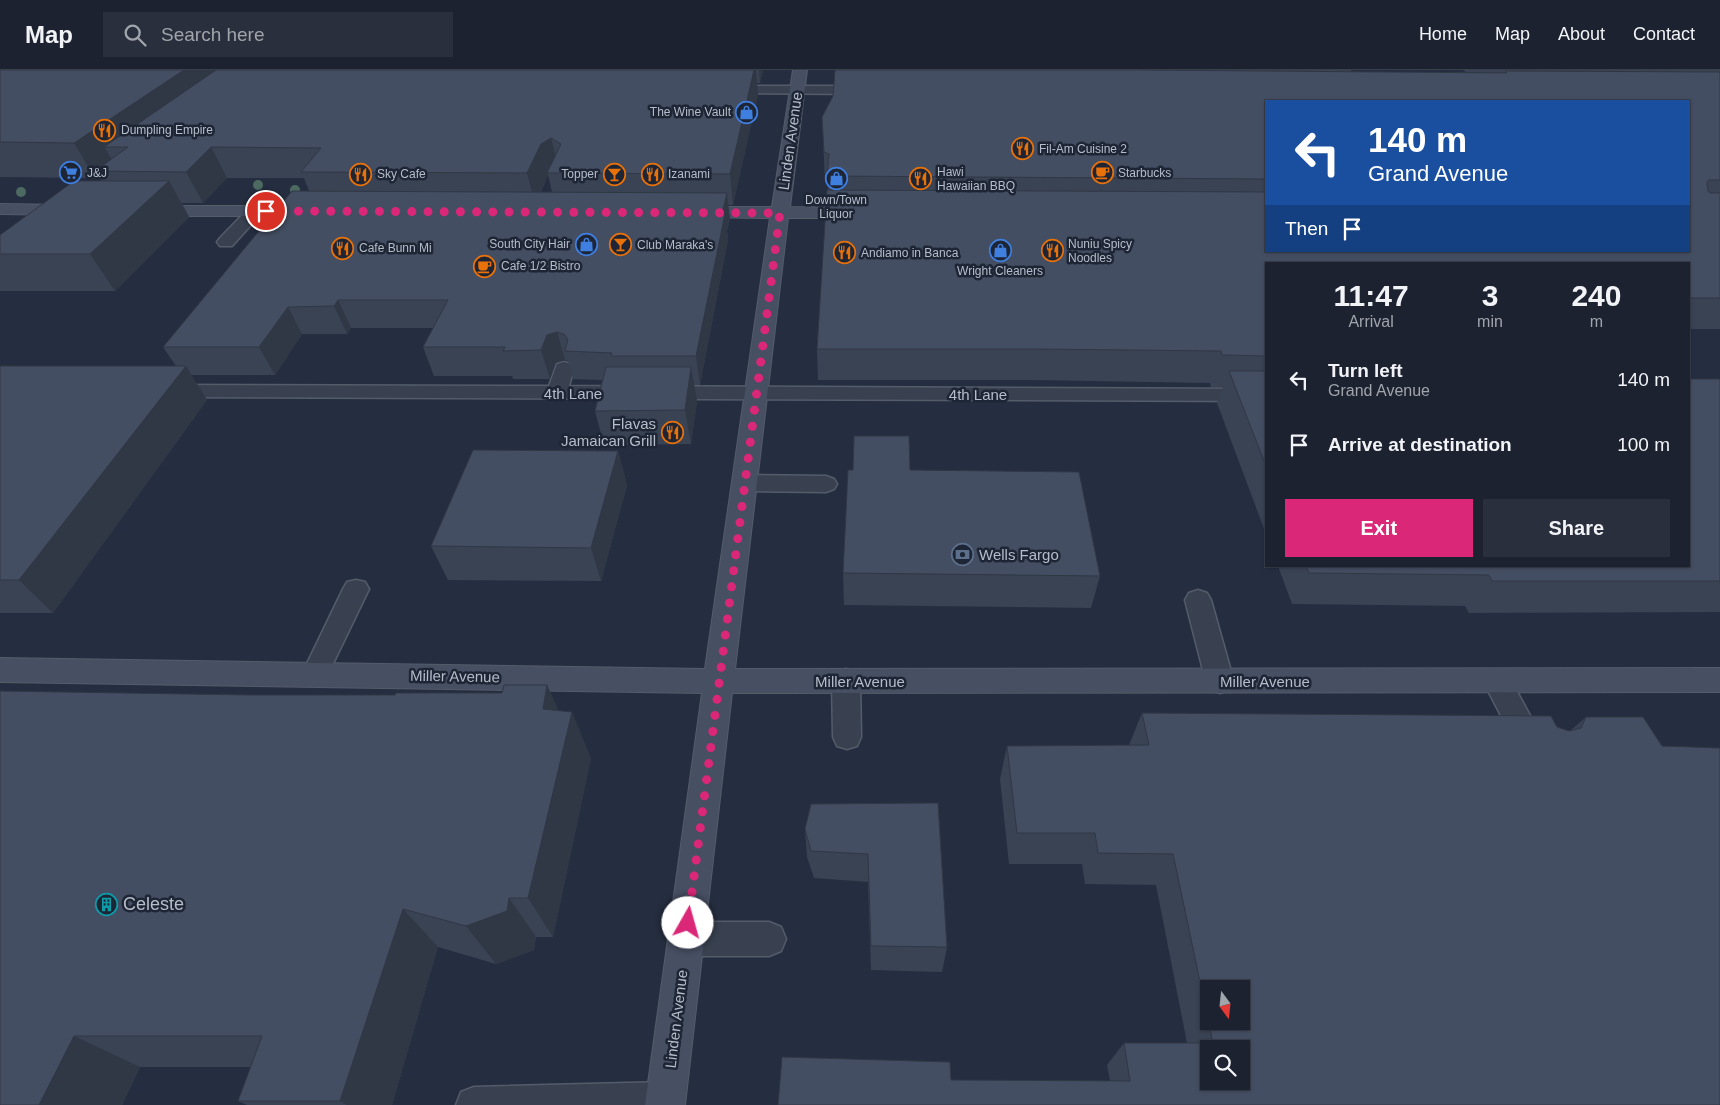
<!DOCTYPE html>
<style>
body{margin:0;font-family:Helvetica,sans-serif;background:#292f3c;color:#f1f3f6;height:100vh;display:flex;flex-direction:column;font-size:19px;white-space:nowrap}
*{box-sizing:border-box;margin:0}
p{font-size:16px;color:#a0a4ab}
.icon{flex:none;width:28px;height:28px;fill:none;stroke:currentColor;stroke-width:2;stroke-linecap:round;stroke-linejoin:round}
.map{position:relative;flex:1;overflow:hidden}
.details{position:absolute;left:1265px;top:192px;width:425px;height:305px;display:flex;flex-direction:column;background:#1c2230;border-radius:0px;box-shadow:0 1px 4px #0004,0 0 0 1px #3a3f4c}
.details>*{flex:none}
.top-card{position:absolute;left:1265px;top:30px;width:425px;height:152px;border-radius:0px;box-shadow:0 1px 4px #0004,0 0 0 1px #3a3f4c;background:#1a4fa0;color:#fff;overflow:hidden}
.needle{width:32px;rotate:165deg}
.buttons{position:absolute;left:1200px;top:910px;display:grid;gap:10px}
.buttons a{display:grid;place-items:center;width:50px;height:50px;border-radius:0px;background:#1c2230;box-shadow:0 1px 4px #0004,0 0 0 1px #3a3f4c;font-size:25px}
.pin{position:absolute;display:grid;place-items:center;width:42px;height:42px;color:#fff;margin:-21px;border:2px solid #fff;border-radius:50%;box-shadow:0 1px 5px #0007}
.me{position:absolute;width:55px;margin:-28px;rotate:7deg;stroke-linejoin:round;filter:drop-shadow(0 0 4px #0008)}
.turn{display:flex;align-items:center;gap:18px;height:105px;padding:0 20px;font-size:22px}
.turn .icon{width:65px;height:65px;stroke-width:2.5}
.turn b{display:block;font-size:35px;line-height:42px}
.then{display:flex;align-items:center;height:48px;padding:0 20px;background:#0003;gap:10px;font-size:19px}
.eta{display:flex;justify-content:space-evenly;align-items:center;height:85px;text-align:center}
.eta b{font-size:30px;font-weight:700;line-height:35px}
.button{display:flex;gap:10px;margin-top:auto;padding:10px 20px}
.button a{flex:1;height:58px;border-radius:0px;background:#db2777;color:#fff;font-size:20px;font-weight:700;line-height:58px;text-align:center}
.button a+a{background:#292f3c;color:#f1f3f6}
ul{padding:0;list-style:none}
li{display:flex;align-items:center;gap:15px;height:65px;padding:0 20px}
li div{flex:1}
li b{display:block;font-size:19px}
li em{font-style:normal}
header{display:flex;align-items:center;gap:30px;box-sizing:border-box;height:70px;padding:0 25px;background:#1c2230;border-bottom:1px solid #3a3f4c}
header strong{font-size:24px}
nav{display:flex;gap:28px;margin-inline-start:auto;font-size:18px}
.search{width:350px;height:45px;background:#292f3c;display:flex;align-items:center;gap:12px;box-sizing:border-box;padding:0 18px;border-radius:0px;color:#a0a4ab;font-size:19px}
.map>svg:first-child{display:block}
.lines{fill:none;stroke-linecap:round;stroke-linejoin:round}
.lane-casing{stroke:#545c6a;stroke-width:3}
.secondary-casing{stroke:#545c6a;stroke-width:2}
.lane{fill:#394150;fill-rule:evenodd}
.secondary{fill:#474f63;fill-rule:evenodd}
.tree{fill:#4c6a60}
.wall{fill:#3a4354;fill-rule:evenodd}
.shaded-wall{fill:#303745}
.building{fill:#444e62;stroke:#303745;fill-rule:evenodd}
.route{stroke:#db2777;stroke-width:9;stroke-dasharray:0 16.2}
.labels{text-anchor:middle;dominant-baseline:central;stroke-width:5;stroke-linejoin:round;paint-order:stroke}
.far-poi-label{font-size:12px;fill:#b5bcca;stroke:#1e2635;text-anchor:start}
.street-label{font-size:15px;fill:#b5bcca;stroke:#1e2635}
.poi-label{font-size:15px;fill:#b5bcca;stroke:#1e2635;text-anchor:end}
.near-poi-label{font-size:18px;fill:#b5bcca;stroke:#1e2635;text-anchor:start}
</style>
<header>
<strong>Map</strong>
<div class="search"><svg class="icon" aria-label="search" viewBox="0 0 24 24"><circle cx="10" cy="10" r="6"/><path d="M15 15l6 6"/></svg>Search here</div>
<nav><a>Home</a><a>Map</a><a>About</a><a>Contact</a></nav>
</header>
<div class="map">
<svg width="1720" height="1035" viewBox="0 0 1720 1035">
<rect width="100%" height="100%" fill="#252e40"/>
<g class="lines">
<defs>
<path id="lane" d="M723 16H866L873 20 866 24 718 23 716 20 718 17Z
M255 136 261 138 263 141 261 144 232 176H220L217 172 220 168 249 138Z
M564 292 571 294 574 298 569 316 1266 319V331L167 327 160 325 157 321 160 317 167 315 549 316 557 294Z
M745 405 826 406 834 409 837 414 834 419 826 422 745 421 737 418 734 413 737 408Z
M356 510 365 512 369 519 328 604 325 612 315 615 305 612 302 604 343 519 347 512Z
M1198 520 1207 523 1211 530 1234 612 1230 620 1220 623 1210 620 1206 612 1185 530 1189 523Z
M846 599 856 602 860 610 861 667 857 676 847 679 837 676 833 667 832 610 836 602Z
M1497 600 1507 603 1541 666 1545 675 1541 684 1531 687 1521 684 1483 611 1487 603Z
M686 852H769L781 857 786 869 781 881 769 886H686L674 881 669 869 674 857Z
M666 1012 679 1017 684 1030 682 1035H456L461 1022 474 1017Z"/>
<path id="secondary" d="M793 0H807L790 137 862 138 868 139 871 143 868 147 862 148H788L735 599 1720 598V622L732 623 685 1035H645L702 623 0 612V588L705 599 770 148 693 147 687 146 684 142 687 138 693 137H772Z
M0 134 72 135 78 136 81 140 78 144 72 145 0 144Z
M148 136H312L318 137 321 141 318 145 312 146H148L142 145 139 141 142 137Z"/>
</defs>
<use href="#lane" class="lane-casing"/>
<use href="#secondary" class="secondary-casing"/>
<use href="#lane" class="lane"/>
<use href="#secondary" class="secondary"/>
</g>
<g class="tree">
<circle cx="258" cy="115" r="5"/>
<circle cx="295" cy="120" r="5"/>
<circle cx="21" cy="122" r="5"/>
</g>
<path class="wall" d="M0 0H763L760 13H757L758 24 733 135H728L730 150 727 160 728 170 700 315H694L697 331 691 374 604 375 595 341 602 310 573 309 568 291 565 290 555 293 550 309H513L512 306H434L423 277 433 258H351L347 264H302L275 305H191L207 330 53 543H0V296H176L163 277 309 121 304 108H227L203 133H182L189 147 115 221H0V165L101 111 98 106 95 108 0 107ZM548 105 552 122H541Z
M1214 0H1351V2H1466L1463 0H1720V259H1689V194H1266V464L1217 333 1223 317H1211L1210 313 1032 310H818L817 279 828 120V112L825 111 822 47 833 26ZM1266 31 1689 181H1266Z
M1720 309V542L1469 543 1465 536 1292 534 1278 496H1689Z
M618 381 627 415 601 511 448 510 431 476Z
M910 400 1100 506 1091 538 844 535 843 503Z
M547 615 558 640 591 688 553 867H536L534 880 496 894 438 877 392 1035H247L238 1031 251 997H140L122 1035H0L249 625H395L502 623Z
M1142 643 1557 657 1569 661 1571 660 1586 647 1720 1035 951 1010 1110 1011 1107 995 1124 973H1187L1156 815 1085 814 1082 794H1009L1000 709 1007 676 1129 675Z
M938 733 947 877 942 902 871 900 868 812 814 808 807 787 805 759Z"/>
<path class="shaded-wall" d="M184 0H247L128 77H104L115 94 95 101 98 106 95 108 74 73Z
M754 0H756L758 24 733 135 730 104Z
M759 0H763L760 13Z
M551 68 559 98 548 103 541 74Z
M541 74 548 105 535 134 527 103Z
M211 77 227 108 203 133 186 102Z
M169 111 189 147 115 221 90 184Z
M727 123 730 150 727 160 728 170 700 315 696 286 722 144Z
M338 230 351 258 347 264 334 236Z
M288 237 302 264 275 305 259 277Z
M557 262 565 290 555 293 550 309 541 280 547 265Z
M186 296 207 330 53 543 19 510Z
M691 297 697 331 691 374 685 340Z
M618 381 627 415 601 511 591 478Z
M547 615 567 662 572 642 591 688 553 867 528 828 543 639Z
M509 828 536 867 534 880 496 894 466 856Z
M403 839 438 877 392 1035H347L340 1031Z
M74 966 140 997 122 1035H39Z"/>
<path class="building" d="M0 0H184L74 73 0 72Z
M216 0H754L730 104 547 103 561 74 551 68 541 74 527 103 301 102 321 78 211 77 186 102 95 101 128 77H104Z
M835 0H1140L1507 3 1505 1 1720 2V110H1709L1707 112 1708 121 1710 123H1720V228H1689V194H1266V286L1222 285 1221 281 1037 279H817L827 120 1266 122V181H1689V31H1266V109L827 106 829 84 824 82 822 47 833 26Z
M74 111H169L90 184H0V165Z
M292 121 727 123 722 144H725L696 286H611L612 283 565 281 568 269 564 264 557 262 547 265 541 280 503 281 505 277H423L448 230H338L334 236 288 237 259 277H163Z
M0 296H186L19 510H0Z
M606 297H691L685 340 595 341Z
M1229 301H1266V396Z
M1689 309H1720V511H1492L1489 505 1309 503 1306 496H1689Z
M854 366H909L910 400 1079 402 1100 506 843 503 848 400H853Z
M473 380 618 381 591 478 431 476Z
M504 615H547L543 639 572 642 528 828H509L507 841 466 856 403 839 340 1031H238L262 966H74L39 1035H0V621L249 625H395L396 623H502Z
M1142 643 1551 646 1557 657 1569 661 1581 658 1586 647H1643L1662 676 1720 678V1035H778L782 987 950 992 951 1010 1130 1011 1124 973H1213L1173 784 1098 783 1095 763H1017L1007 676 1149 675ZM1209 919H1241V951H1209ZM1209 979H1241V1011H1209Z
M938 733 947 877 871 876 868 784 811 781 805 759 811 734Z"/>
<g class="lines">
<path class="route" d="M266 141 780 143 688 853"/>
</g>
<defs>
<symbol id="shop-ring" viewBox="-11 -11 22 22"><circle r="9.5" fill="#1e2635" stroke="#3f7fe0" stroke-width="1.5"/><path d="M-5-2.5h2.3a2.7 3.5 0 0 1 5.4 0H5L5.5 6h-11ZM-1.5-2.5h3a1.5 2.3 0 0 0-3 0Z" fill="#3f7fe0"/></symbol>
<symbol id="restaurant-ring" viewBox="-11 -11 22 22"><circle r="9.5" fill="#1e2635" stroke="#e8710a" stroke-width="1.5"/><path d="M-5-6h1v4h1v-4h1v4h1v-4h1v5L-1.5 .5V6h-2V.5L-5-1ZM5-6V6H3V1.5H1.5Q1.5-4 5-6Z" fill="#e8710a"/></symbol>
<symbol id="supermarket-ring" viewBox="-11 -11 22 22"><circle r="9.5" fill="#1e2635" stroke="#3f7fe0" stroke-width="1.5"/><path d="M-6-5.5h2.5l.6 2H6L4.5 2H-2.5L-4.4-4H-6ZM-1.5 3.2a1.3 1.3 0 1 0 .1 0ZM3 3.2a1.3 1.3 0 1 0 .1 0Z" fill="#3f7fe0"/></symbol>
<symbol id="cafe-ring" viewBox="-11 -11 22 22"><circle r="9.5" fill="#1e2635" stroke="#e8710a" stroke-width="1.5"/><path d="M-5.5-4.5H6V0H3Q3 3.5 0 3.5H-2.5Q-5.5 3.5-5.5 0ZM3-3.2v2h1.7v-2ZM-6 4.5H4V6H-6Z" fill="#e8710a"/></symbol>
<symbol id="bar-ring" viewBox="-11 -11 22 22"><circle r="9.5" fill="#1e2635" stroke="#e8710a" stroke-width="1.5"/><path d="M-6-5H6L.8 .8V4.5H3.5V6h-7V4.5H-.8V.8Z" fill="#e8710a"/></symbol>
<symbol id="bank-ring" viewBox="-11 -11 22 22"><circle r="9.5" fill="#1e2635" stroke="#5c6f8a" stroke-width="1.5"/><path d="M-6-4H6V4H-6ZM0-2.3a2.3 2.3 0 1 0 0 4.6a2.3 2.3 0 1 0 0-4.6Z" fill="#5c6f8a"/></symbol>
<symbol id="building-ring" viewBox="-11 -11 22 22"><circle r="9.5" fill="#1e2635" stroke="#0f9aa8" stroke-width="1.5"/><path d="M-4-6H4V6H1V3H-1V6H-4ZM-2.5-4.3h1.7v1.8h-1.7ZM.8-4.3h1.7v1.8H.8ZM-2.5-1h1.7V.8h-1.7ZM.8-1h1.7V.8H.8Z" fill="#0f9aa8"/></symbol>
</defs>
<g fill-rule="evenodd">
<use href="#shop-ring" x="734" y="30" width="25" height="25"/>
<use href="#restaurant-ring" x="92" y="48" width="25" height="25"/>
<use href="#restaurant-ring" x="1010" y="66" width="25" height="25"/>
<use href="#supermarket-ring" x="58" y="90" width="25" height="25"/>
<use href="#cafe-ring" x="1090" y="90" width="25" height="25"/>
<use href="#restaurant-ring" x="348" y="92" width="25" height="25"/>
<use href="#bar-ring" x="602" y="92" width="25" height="25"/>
<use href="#restaurant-ring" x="640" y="92" width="25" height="25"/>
<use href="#shop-ring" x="824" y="96" width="25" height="25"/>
<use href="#restaurant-ring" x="908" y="96" width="25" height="25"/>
<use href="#shop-ring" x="574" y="162" width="25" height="25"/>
<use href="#bar-ring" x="608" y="162" width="25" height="25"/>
<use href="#restaurant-ring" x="330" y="166" width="25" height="25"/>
<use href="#shop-ring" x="988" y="168" width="25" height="25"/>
<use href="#restaurant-ring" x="1040" y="168" width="25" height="25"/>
<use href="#restaurant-ring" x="832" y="170" width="25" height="25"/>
<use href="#cafe-ring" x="472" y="184" width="25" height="25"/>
<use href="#restaurant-ring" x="660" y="350" width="25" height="25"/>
<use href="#bank-ring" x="950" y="472" width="25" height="25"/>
<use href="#building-ring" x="94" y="822" width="25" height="25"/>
</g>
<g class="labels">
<g class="far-poi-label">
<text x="731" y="42" text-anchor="end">The Wine Vault</text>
<text x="121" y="60">Dumpling Empire</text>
<text x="1039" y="79">Fil-Am Cuisine 2</text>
<text x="937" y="102">Hawi<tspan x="937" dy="14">Hawaiian BBQ</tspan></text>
<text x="87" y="103">J&amp;J</text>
<text x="1118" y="103">Starbucks</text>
<text x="377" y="104">Sky Cafe</text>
<text x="598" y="104" text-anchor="end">Topper</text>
<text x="668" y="104">Izanami</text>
<text x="836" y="130" text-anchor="middle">Down/Town<tspan x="836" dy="14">Liquor</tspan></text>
<text x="570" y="174" text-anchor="end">South City Hair</text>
<text x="1068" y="174">Nuniu Spicy<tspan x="1068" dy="14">Noodles</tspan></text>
<text x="637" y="175">Club Maraka's</text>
<text x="359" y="178">Cafe Bunn Mi</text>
<text x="861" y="183">Andiamo in Banca</text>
<text x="501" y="196">Cafe 1/2 Bistro</text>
<text x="1000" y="201" text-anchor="middle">Wright Cleaners</text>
</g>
<g class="street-label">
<text transform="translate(790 71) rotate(-82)">Linden Avenue</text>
<text x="573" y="323">4th Lane</text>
<text x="978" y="324">4th Lane</text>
<text transform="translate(455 606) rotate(1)">Miller Avenue</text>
<text x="860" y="611">Miller Avenue</text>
<text x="1265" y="611">Miller Avenue</text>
<text transform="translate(676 949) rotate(-83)">Linden Avenue</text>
</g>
<g class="poi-label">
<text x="656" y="353">Flavas<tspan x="656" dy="17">Jamaican Grill</tspan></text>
<text x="979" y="484" text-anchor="start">Wells Fargo</text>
</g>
<g class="near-poi-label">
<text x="123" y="834">Celeste</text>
</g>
</g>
</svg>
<div class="buttons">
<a><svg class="needle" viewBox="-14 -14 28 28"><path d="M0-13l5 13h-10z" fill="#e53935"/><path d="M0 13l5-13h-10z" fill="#a0a4ab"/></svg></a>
<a><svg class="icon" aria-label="search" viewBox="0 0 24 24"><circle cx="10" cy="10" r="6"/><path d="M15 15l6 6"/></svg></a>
</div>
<div class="pin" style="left:266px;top:141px;background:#d93025"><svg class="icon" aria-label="arrive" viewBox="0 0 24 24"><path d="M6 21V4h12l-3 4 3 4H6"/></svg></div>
<svg class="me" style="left:688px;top:853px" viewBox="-20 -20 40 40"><circle r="19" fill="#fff"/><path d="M0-13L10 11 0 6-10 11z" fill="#db2777"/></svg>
<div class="top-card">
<div class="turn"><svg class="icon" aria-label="left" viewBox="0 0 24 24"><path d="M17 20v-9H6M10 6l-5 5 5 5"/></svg><div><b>140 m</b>Grand Avenue</div></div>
<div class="then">Then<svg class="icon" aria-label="arrive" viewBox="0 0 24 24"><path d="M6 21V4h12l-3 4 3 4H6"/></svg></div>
</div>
<section class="details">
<div class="eta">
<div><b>11:47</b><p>Arrival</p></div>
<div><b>3</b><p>min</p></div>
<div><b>240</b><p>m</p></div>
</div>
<ul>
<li><svg class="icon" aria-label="left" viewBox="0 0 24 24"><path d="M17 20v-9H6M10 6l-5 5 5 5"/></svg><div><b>Turn left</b><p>Grand Avenue</p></div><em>140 m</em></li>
<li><svg class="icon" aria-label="arrive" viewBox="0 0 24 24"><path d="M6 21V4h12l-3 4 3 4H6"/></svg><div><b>Arrive at destination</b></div><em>100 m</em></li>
</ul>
<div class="button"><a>Exit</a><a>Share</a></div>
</section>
</div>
